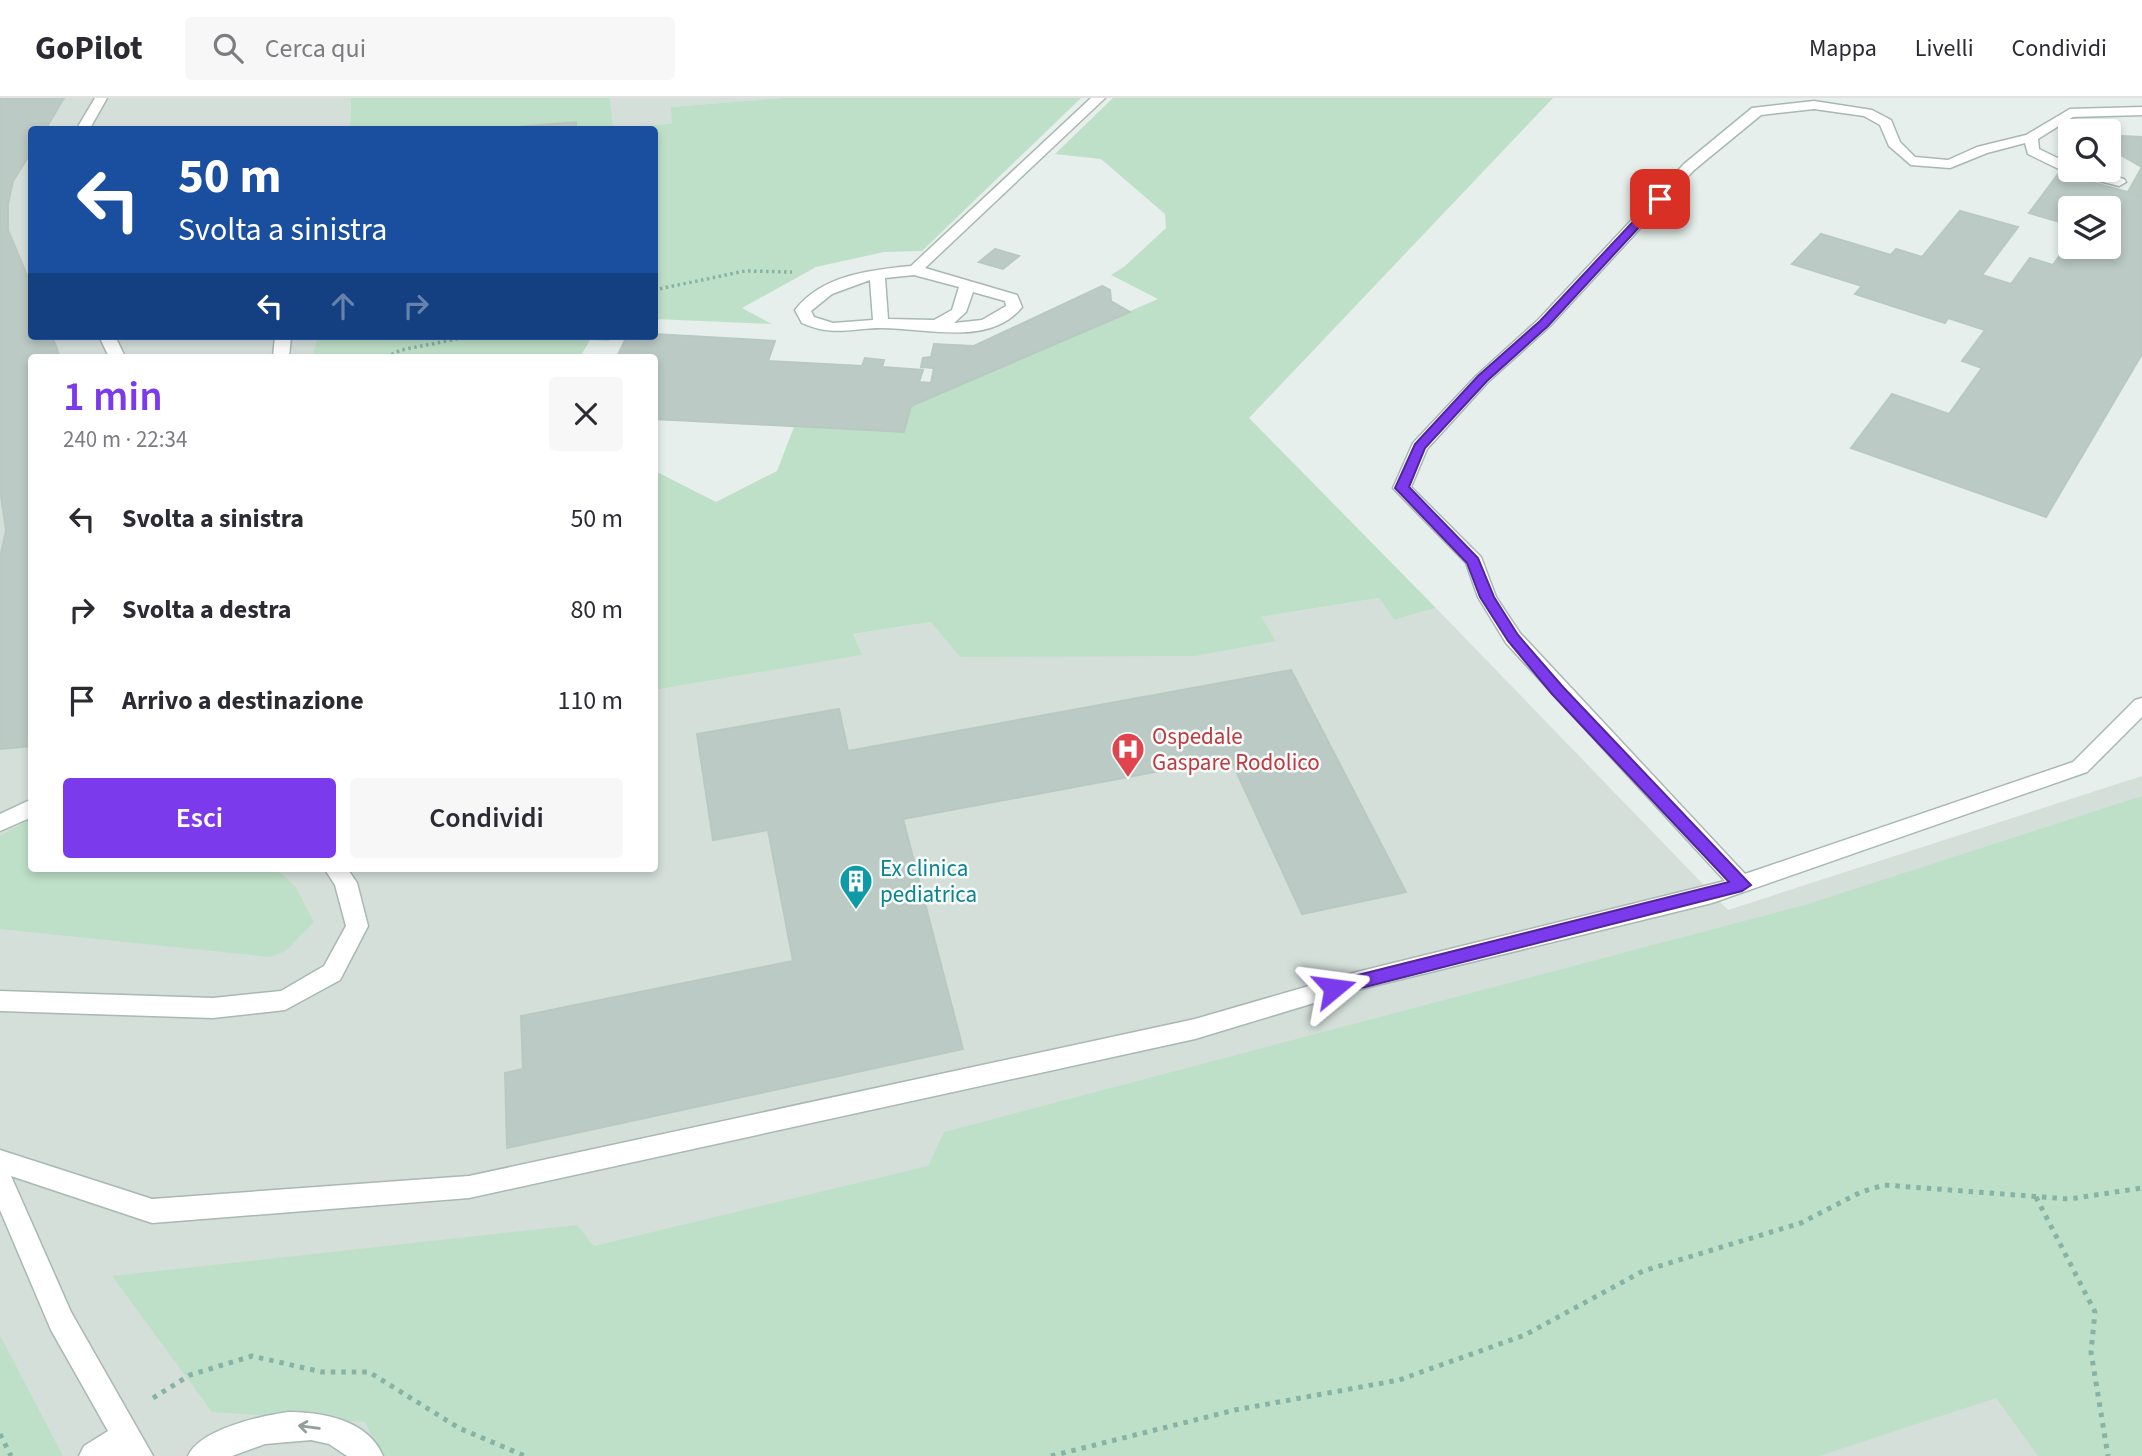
<!DOCTYPE html>
<html lang="it">
<meta charset="utf-8">
<style>
body{margin:0;font-family:"Source Sans 3",sans-serif;background:#f7f7f7;color:#2b2b33;height:100vh;display:flex;flex-direction:column;font-size:26px;white-space:nowrap}
*{box-sizing:border-box;margin:0}
p{font-size:23px;color:#7c7c81}
.icon{flex:none;width:38px;height:38px;fill:none;stroke:currentColor;stroke-width:2;stroke-linecap:round;stroke-linejoin:round}
.map{position:relative;flex:1;overflow:hidden}
.sheet{position:absolute;left:28px;top:256px;width:630px;height:518px;display:flex;flex-direction:column;background:#fff;border-radius:7px;box-shadow:0 4px 10px #0003}
.sheet>*{flex:none}
.banner{position:absolute;left:28px;top:28px;width:630px;height:214px;border-radius:7px;box-shadow:0 4px 10px #0003;background:#1a4fa0;color:#fff;overflow:hidden}
.buttons{position:absolute;left:2058px;top:21px;display:grid;gap:14px}
.buttons a{display:grid;place-items:center;width:63px;height:63px;border-radius:7px;background:#fff;box-shadow:0 4px 10px #0003;font-size:35px}
.pin{position:absolute;display:grid;place-items:center;width:60px;height:60px;color:#fff;margin:-30px;border-radius:14px;box-shadow:0 4px 10px #0006}
.me{position:absolute;width:77px;margin:-38px;rotate:74deg;stroke-linejoin:round;filter:drop-shadow(0 0 5px #0008)}
.turn{display:flex;align-items:center;gap:24px;height:147px;padding:0 35px;font-size:32px}
.turn .icon{width:91px;height:91px;stroke-width:2.5}
.turn b{display:block;font-size:49px;line-height:60px}
.lanes{display:flex;align-items:center;height:66px;padding:0 35px;background:#0003;justify-content:center;gap:35px;direction:ltr}
.lanes .off{opacity:.35}
.round{display:grid;place-items:center;flex:none;width:74px;height:74px;border-radius:7px;background:#f7f7f7}
.overview{display:flex;align-items:center;justify-content:space-between;height:119px;padding:0 35px}
h1{font-size:42px;font-weight:600;line-height:52px;color:#7c3aed}
.cta{display:flex;gap:14px;margin-top:auto;padding:14px 35px}
.cta a{flex:1;height:80px;border-radius:7px;background:#7c3aed;color:#fff;font-size:28px;font-weight:600;line-height:80px;text-align:center}
.cta a+a{background:#f7f7f7;color:#2b2b33}
ul{padding:0;list-style:none}
li{display:flex;align-items:center;gap:21px;height:91px;padding:0 35px}
li div{flex:1}
li b{display:block;font-size:26px}
li em{font-style:normal}
header{display:flex;align-items:center;gap:42px;box-sizing:border-box;height:98px;padding:0 35px;background:#fff;border-bottom:2px solid #e1e1e2}
header strong{font-size:33px}
nav{display:flex;gap:38px;margin-inline-start:auto;font-size:24px}
.search{width:490px;height:63px;background:#f7f7f7;display:flex;align-items:center;gap:18px;box-sizing:border-box;padding:0 24px;border-radius:7px;color:#7c7c81;font-size:26px}
.map>svg:first-child{display:block}
.built{fill:#d4dfda}
.green{fill:#bfe0c8}
.building{fill:#bbcac4;stroke:#b8c9c2;stroke-width:2}
.lines{fill:none;stroke-linecap:round;stroke-linejoin:round}
.minor-casing{stroke:#a8b8b2;stroke-width:3}
.path-far1{stroke:#86b3a5;stroke-width:3.5;stroke-dasharray:2.5 3.5;stroke-linecap:butt}
.path{stroke:#86b3a5;stroke-width:5;stroke-dasharray:4.5 6;stroke-linecap:butt}
.minor{fill:#fff;fill-rule:evenodd}
.oneway{stroke:#92a09c}
.route{fill:#7c3aed;stroke:#51269a;stroke-width:2}
.labels{text-anchor:middle;dominant-baseline:central;stroke-width:5;stroke-linejoin:round;paint-order:stroke}
.health-label{font-size:23px;fill:#be3a42;stroke:#f7fbf9;text-anchor:start}
.culture-label{font-size:23px;fill:#0d838f;stroke:#f7fbf9;text-anchor:start}
</style>
<header>
<strong>GoPilot</strong>
<div class="search"><svg class="icon" aria-label="search" viewBox="0 0 24 24"><circle cx="10" cy="10" r="6"/><path d="M15 15l6 6"/></svg>Cerca qui</div>
<nav><a>Mappa</a><a>Livelli</a><a>Condividi</a></nav>
</header>
<div class="map">
<svg width="2142" height="1358" viewBox="0 0 2142 1358">
<rect width="100%" height="100%" fill="#e6efeb"/>
<path class="built" d="M0 0H351L350 31 32 32V238H318L312 259H32V770H654L655 592 861 557 853 536 931 524 1276 543 1260 519 1379 500 1394 522 1436 510 1728 812 2142 678V1358H0Z
M610 0H781L672 9V25L612 31Z"/>
<path class="green" d="M351 0H610L613 31 672 25 671 9 781 0H1081L922 153 884 154 816 169 742 210 772 226 655 221 654 32H350Z
M1113 0H1553L1249 320 1436 510 1394 522 1379 500 1261 519 1276 543 1195 558 960 559 931 524 853 536 862 557 655 592V373L716 404 777 373 794 329 903 334 911 308 1158 201 1111 177 1125 168 1166 130 1165 116 1101 61 1055 56Z
M318 238H612L609 243 590 242 580 259H312Z
M2142 698V1358H2038L1996 1300 1819 1358H381L365 1324 212 1314 112 1178 577 1127 594 1148 928 1068 944 1034 1808 806Z
M31 720 32 770H275L295 788 314 824 286 853 270 859 0 831V738Z
M0 1237 63 1358H0Z"/>
<path class="building" d="M0 0H64L45 32H32V53L13 83 8 106V132L32 189V238H52L60 259H32V648L0 651V460L6 432 0 392Z
M576 24V32H483Z
M2122 38 2142 39V69L2112 52Z
M2142 69V98L2128 94Z
M2059 75 2142 98V256L2046 419 1851 350 1892 296 1949 316 1982 270 1962 263 1985 232 1948 220 1945 225 1855 196 1862 188 1792 166 1821 136 1891 157 1896 151 1922 159 1960 113 2018 129 1982 177 2011 186 2030 160 2053 167 2070 143V149H2109V110H2070V127L2029 115Z
M995 151 1019 158 1003 171 979 164Z
M1102 188 1110 192 1111 203 1130 214 911 308 904 334 654 321V259H617L627 238 654 236 775 243 768 263 862 268 865 260 884 262 882 269 923 272 919 284 931 285 934 270 921 269 923 260 931 259 934 246 974 248Z
M1291 572 1406 794 1302 816 1230 660 903 721 963 951 507 1050 505 975 523 971 521 918 793 863 768 732 713 742 697 636 839 611 848 653Z"/>
<g class="lines">
<defs>
<path id="minor" d="M95 0H107L89 32H76Z
M1091 0H1105L925 170 1017 197 1022 209C990 249 925 230 882 230 851 230 833 239 802 225L795 212C822 177 870 172 911 168ZM914 177 959 189 952 212 934 222 888 221 885 180ZM870 182 873 222 833 225 814 219 811 213 832 196ZM973 194 1005 203 1006 208 982 222 954 225 966 214Z
M1814 3 1872 12 1891 22 1900 44 1915 59 1948 62 1977 49 2026 37 2070 11 2142 9V17L2073 19 2038 41 2039 51 2070 66V72H2089L2124 81 2126 84 2119 88 2065 74 2028 56 2025 45 1987 55 1950 70 1911 67 1889 48 1880 27 1864 18 1814 11 1761 17 1694 72 1550 228 1488 284 1427 351 1411 389 1481 459 1496 499 1520 535 1745 776 2073 664 2135 602 2142 600V619L2087 674 1712 805 1357 892 1195 941 469 1100 152 1125 11 1078 71 1214 153 1358H79L84 1348 108 1333 51 1232 0 1112V1052L152 1101 469 1078 1195 921 1357 874 1725 783 1506 545 1478 499 1466 465 1393 390 1413 345 1476 278 1538 222 1684 66 1752 10Z
M99 238H115L125 259H109Z
M275 238H291L289 259H273Z
M32 701V719L0 733V716Z
M324 770H347L357 785 368 828 340 882 285 912 213 920 0 913V893L213 900 281 893 324 868 346 828 335 787Z
M288 1314C323 1314 368 1322 383 1358H347L329 1346 311 1342 265 1346 232 1358H188C200 1331 261 1318 288 1314Z"/>
</defs>
<use href="#minor" class="minor-casing"/>
<path class="path-far1" d="M654 192 745 173 792 174
M386 259 401 252 472 238"/>
<path class="path" d="M2036 1099 2095 1214 2091 1254 2108 1358
M153 1300 190 1277 252 1258 322 1274H369L459 1330 525 1358
M0 1336 11 1358
M1051 1358 1235 1312 1399 1282 1525 1237 1643 1173 1801 1125 1861 1094 1884 1087 2069 1101 2142 1090"/>
<use href="#minor" class="minor"/>
</g>
<defs><path id="oneway-shaft" d="M-6 0H5M1.5-3L5.5 0L1.5 3" fill="none" stroke-width="1.6" stroke-linecap="round" stroke-linejoin="round" transform="scale(1.75)"/></defs>
<use class="oneway" href="#oneway-shaft" transform="translate(309 1329) rotate(-173)"/>
<path class="route" d="M1656 99 1665 101 1548 228 1487 283 1425 350 1409 389 1478 460 1494 499 1518 537 1563 589 1751 787 1742 793 1334 897 1327 895 1325 890 1327 885 1334 883 1729 784 1552 596 1508 543 1480 499 1467 465 1395 390 1415 346 1478 278 1540 223Z"/>
<defs>
<symbol id="hospital-pin" viewBox="-11 -11 22 30"><path d="M0 17L-7.5 6A9.5 9.5 0 1 1 7.5 6Z" fill="#e0444e" stroke="#f7fbf9"/><path d="M-5-5h3v3.5h4V-5h3V5h-3V1.5h-4V5h-3Z" fill="#fff"/></symbol>
<symbol id="building-pin" viewBox="-11 -11 22 30"><path d="M0 17L-7.5 6A9.5 9.5 0 1 1 7.5 6Z" fill="#0f9aa8" stroke="#f7fbf9"/><path d="M-4-6H4V6H1V3H-1V6H-4ZM-2.5-4.3h1.7v1.8h-1.7ZM.8-4.3h1.7v1.8H.8ZM-2.5-1h1.7V.8h-1.7ZM.8-1h1.7V.8H.8Z" fill="#fff"/></symbol>
</defs>
<g fill-rule="evenodd">
<use href="#hospital-pin" x="1109" y="632" width="38" height="52"/>
<use href="#building-pin" x="837" y="764" width="38" height="52"/>
</g>
<g class="labels">
<g class="health-label">
<text x="1152" y="638">Ospedale<tspan x="1152" dy="26">Gaspare Rodolico</tspan></text>
</g>
<g class="culture-label">
<text x="880" y="770">Ex clinica<tspan x="880" dy="26">pediatrica</tspan></text>
</g>
</g>
</svg>
<div class="buttons">
<a><svg class="icon" aria-label="search" viewBox="0 0 24 24"><circle cx="10" cy="10" r="6"/><path d="M15 15l6 6"/></svg></a>
<a><svg class="icon" aria-label="layers" viewBox="0 0 24 24"><path d="M12 4l9 5-9 5-9-5zM3 14l9 5 9-5"/></svg></a>
</div>
<div class="pin" style="left:1660px;top:101px;background:#d93025"><svg class="icon" aria-label="arrive" viewBox="0 0 24 24"><path d="M6 21V4h12l-3 4 3 4H6"/></svg></div>
<svg class="me" style="left:1334px;top:890px" viewBox="-20 -20 40 40"><path d="M0-17L14 15 0 8-14 15z" fill="#7c3aed" stroke="#fff" stroke-width="4"/></svg>
<div class="banner">
<div class="turn"><svg class="icon" aria-label="left" viewBox="0 0 24 24"><path d="M17 20v-9H6M10 6l-5 5 5 5"/></svg><div><b>50 m</b>Svolta a sinistra</div></div>
<div class="lanes"><svg class="icon" aria-label="left" viewBox="0 0 24 24"><path d="M17 20v-9H6M10 6l-5 5 5 5"/></svg><svg class="icon off" aria-label="ahead" viewBox="0 0 24 24"><path d="M12 20V5M6 11l6-6 6 6"/></svg><svg class="icon off" aria-label="right" viewBox="0 0 24 24"><path d="M7 20v-9h11M14 6l5 5-5 5"/></svg></div>
</div>
<section class="sheet">
<div class="overview"><div><h1>1 min</h1><p>240 m · 22:34</p></div><a class="round"><svg class="icon" aria-label="close" viewBox="0 0 24 24"><path d="M6 6l12 12M18 6L6 18"/></svg></a></div>
<ul>
<li><svg class="icon" aria-label="left" viewBox="0 0 24 24"><path d="M17 20v-9H6M10 6l-5 5 5 5"/></svg><div><b>Svolta a sinistra</b></div><em>50 m</em></li>
<li><svg class="icon" aria-label="right" viewBox="0 0 24 24"><path d="M7 20v-9h11M14 6l5 5-5 5"/></svg><div><b>Svolta a destra</b></div><em>80 m</em></li>
<li><svg class="icon" aria-label="arrive" viewBox="0 0 24 24"><path d="M6 21V4h12l-3 4 3 4H6"/></svg><div><b>Arrivo a destinazione</b></div><em>110 m</em></li>
</ul>
<div class="cta"><a>Esci</a><a>Condividi</a></div>
</section>
</div>
